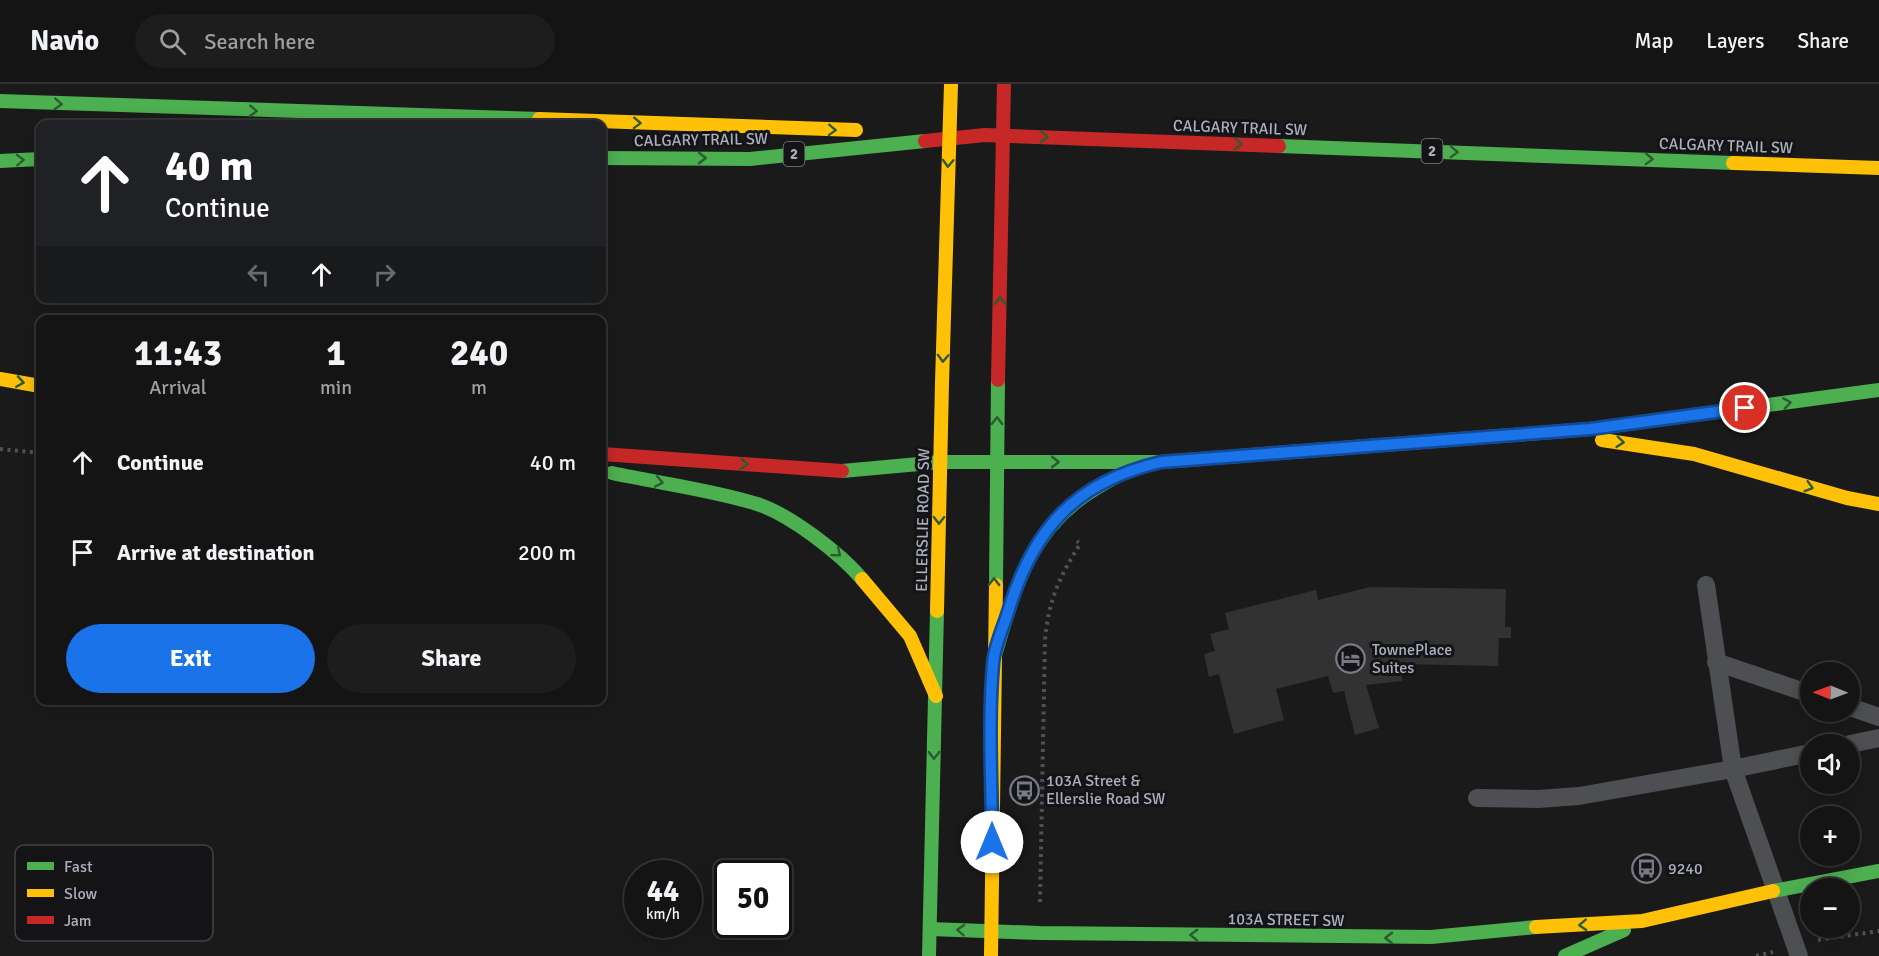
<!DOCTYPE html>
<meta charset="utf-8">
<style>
body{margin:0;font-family:Signika,sans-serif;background:#1d1d1d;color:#f1f3f6;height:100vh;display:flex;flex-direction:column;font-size:22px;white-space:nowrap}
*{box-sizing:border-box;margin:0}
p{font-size:20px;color:#9d9ea0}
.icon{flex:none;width:33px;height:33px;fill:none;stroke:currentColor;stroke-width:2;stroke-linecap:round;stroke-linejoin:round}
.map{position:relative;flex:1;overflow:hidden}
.drawer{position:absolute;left:36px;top:231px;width:570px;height:390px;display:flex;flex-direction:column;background:#141414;border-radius:12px;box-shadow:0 3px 15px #0003,0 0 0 2px #333334}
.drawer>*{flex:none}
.top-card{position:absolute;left:36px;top:36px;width:570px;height:183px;border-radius:12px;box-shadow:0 3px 15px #0003,0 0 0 2px #333334;background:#202124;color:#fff;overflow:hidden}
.needle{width:39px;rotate:271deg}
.tools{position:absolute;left:1800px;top:578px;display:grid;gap:12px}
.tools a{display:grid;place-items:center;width:60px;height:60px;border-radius:50%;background:#141414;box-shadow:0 3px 15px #0003,0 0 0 2px #333334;font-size:30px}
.speed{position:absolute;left:624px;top:776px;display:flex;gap:12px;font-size:30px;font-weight:700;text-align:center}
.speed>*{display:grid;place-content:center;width:78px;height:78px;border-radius:50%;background:#141414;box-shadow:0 3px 15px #0003,0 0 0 2px #333334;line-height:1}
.speed small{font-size:15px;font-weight:400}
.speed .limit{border:3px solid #111;border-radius:9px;background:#fff;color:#111}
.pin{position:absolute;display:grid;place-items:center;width:51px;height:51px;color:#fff;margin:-26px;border:3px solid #fff;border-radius:50%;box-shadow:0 2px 6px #0007}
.me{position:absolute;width:66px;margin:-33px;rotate:0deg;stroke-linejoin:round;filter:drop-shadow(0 0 4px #0008)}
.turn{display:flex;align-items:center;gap:21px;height:126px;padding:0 30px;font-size:27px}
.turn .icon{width:78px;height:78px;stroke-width:2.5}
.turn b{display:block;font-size:42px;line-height:51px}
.lanes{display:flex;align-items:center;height:57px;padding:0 30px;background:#0003;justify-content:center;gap:30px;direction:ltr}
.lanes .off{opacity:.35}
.eta{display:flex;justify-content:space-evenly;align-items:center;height:102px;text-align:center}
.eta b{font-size:36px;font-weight:700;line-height:42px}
.primary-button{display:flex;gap:12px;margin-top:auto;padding:12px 30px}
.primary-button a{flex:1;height:69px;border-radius:36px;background:#1a73e8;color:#fff;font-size:24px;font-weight:700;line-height:69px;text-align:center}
.primary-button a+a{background:#1d1d1d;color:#f1f3f6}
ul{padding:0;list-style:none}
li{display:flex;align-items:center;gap:18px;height:90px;padding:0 30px}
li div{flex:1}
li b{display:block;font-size:22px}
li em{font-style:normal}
header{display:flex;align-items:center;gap:36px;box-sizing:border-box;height:84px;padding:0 30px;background:#141414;border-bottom:2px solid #333334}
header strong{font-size:28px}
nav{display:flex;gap:33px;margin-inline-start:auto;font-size:21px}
.search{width:420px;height:54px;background:#1d1d1d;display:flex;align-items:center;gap:15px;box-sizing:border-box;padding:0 21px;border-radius:33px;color:#9d9ea0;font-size:22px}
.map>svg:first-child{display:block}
.building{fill:#323233}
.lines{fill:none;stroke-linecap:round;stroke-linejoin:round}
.path{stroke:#505155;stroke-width:4;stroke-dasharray:3 4.5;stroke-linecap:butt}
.lane{stroke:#4e4f53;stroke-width:18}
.fast{stroke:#4caf50;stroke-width:14}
.slow{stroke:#ffc107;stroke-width:14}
.jam{stroke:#c62828;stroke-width:14}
.slow-bridge{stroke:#ffc107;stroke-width:14}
.jam-bridge{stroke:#c62828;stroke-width:14}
.oneway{stroke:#2d5a31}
.route-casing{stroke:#114b97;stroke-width:15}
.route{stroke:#1a73e8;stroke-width:10}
.labels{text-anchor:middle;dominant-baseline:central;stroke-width:6;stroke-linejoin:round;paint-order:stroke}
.shield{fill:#141417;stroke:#7d808a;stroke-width:1.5}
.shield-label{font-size:15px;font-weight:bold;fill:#aaafbc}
.street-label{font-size:16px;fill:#aaafbc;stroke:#141417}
.poi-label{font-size:16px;fill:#aaafbc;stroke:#141417;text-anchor:start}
.key{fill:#141417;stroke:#414249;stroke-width:1.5}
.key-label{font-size:16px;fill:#aaafbc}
</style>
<header>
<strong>Navio</strong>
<div class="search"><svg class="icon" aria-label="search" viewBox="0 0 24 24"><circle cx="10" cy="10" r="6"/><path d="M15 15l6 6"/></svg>Search here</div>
<nav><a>Map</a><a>Layers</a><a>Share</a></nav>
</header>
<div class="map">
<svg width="1879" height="872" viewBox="0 0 1879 872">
<rect width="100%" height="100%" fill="#1a1a1b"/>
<path class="building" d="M1370 503 1506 505 1505 543H1511V554H1499L1498 582 1401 580 1402 597 1366 601 1379 644 1355 651 1344 607 1333 609 1328 592 1276 605 1284 636 1234 650 1219 590 1209 593 1204 570 1215 567 1210 550 1229 545 1225 529 1316 506 1318 516Z"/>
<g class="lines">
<path class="path" d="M0 365 40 369
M1040 818 1045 555C1049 515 1059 494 1080 460L1077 457
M1818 856 1879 847
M1756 872 1773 868"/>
<path class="lane" d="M1706 501 1733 685 1799 872
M1716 578 1810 610
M1850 623 1879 633
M1850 660 1879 654
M1477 714 1538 715 1579 712 1733 685 1810 669"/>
<path class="fast" d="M0 17 539 35
M1279 62 1733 79
M602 74 750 75 925 57
M0 77 40 75
M1539 349 1590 345 1879 306
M842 387 941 378H1161L1265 370
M612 389C658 399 713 406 757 420 789 430 840 469 862 495
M996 501 998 296
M993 578C1014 508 1028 445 1095 405 1110 396 1125 387 1141 383
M1773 807 1879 787
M930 845 1040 849 1431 853 1536 843
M929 872 937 527
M1565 872 1624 846"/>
<path class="slow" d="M539 35 856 46
M1733 79 1879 84
M0 295 40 302
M1602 356 1694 370 1847 414 1879 420
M1265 370 1539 349
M862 495 910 552 936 612
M937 527 942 299
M1536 843 1642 837 1773 807
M991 872 996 501"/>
<path class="jam" d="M925 57 985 51 1279 62
M602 370 842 387"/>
<path class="slow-bridge" d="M942 299 951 0"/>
<path class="jam-bridge" d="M998 296 1004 0"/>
</g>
<defs><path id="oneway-chevron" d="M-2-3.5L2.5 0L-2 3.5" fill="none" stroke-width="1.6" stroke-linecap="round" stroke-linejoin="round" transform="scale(1.5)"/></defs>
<g class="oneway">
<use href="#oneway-chevron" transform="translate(58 20) rotate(3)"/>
<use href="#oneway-chevron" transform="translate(253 27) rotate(2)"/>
<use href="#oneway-chevron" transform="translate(637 39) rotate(2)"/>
<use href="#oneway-chevron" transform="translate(832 46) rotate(2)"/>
<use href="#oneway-chevron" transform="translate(1044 53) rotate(2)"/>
<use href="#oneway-chevron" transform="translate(1238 60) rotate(2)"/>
<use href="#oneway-chevron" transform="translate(1454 68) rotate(2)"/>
<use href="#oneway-chevron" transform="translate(702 74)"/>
<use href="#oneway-chevron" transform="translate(1649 75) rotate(2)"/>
<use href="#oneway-chevron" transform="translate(20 76) rotate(-2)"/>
<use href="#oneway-chevron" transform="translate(948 79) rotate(92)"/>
<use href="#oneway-chevron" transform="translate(1000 217) rotate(-89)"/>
<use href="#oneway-chevron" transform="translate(943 274) rotate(92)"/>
<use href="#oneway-chevron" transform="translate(20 298) rotate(9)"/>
<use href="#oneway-chevron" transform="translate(1787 319) rotate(-8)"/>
<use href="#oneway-chevron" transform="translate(997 337) rotate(-89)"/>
<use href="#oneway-chevron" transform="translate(1620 358) rotate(6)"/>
<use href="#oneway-chevron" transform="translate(1055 378)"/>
<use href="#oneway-chevron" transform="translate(744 380) rotate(4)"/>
<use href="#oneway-chevron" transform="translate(659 398) rotate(11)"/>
<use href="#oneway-chevron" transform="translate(1809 403) rotate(16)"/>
<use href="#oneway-chevron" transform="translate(939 436) rotate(91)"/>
<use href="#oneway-chevron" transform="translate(837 469) rotate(40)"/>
<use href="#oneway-chevron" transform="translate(994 498) rotate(-89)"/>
<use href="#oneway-chevron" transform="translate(934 671) rotate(91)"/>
<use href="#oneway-chevron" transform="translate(1583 841) rotate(177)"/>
<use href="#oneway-chevron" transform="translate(961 846) rotate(-177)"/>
<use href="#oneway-chevron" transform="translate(1194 851) rotate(-179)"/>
<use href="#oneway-chevron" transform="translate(1389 854) rotate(-180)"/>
</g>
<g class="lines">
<defs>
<path id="route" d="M992 758C992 699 988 639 993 580 994 563 1003 544 1008 528 1033 445 1075 398 1161 378L1590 345 1745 324"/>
</defs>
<use href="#route" class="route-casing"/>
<use href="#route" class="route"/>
</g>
<defs>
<symbol id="hotel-ring" viewBox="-11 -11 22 22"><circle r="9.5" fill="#141417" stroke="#787b84" stroke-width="1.5"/><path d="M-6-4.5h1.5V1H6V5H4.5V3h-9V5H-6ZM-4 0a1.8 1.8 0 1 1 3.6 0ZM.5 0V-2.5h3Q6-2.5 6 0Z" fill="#787b84"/></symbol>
<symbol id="bus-ring" viewBox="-11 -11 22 22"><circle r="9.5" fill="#141417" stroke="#787b84" stroke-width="1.5"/><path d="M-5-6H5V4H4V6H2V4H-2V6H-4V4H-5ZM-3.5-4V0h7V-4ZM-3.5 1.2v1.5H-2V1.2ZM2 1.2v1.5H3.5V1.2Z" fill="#787b84"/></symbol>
</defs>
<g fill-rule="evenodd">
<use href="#hotel-ring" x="1334" y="558" width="33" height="33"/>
<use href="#bus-ring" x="1008" y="690" width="33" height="33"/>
<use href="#bus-ring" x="1630" y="768" width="33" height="33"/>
</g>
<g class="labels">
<g class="shield">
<rect x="1421.5" y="55" width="21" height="24" rx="4.5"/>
<rect x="783.5" y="58" width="21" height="24" rx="4.5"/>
</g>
<g class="shield-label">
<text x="1432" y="67">2</text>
<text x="794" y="70">2</text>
</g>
<g class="street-label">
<text transform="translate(1240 44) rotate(2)">CALGARY TRAIL SW</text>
<text transform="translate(701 56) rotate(-1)">CALGARY TRAIL SW</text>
<text transform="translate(1726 62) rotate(2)">CALGARY TRAIL SW</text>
<text transform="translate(923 436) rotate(-89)">ELLERSLIE ROAD SW</text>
<text transform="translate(1286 836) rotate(1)">103A STREET SW</text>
</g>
<g class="poi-label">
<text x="1372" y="566">TownePlace<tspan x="1372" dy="18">Suites</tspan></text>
<text x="1046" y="697">103A Street &amp;<tspan x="1046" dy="18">Ellerslie Road SW</tspan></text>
<text x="1668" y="785">9240</text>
</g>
</g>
<rect x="15" y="761" width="198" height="96" rx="9" class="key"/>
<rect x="27" y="778" width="27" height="8" fill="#4caf50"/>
<rect x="27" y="805" width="27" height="8" fill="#ffc107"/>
<rect x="27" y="832" width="27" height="8" fill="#c62828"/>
<g class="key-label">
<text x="64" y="788">Fast</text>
<text x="64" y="815">Slow</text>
<text x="64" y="842">Jam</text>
</g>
</svg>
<div class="tools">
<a><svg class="needle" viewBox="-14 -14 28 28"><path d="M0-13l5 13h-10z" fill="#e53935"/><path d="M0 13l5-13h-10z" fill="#9d9ea0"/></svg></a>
<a><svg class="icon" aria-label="sound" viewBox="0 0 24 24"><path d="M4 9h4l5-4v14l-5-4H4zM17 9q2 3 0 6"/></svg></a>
<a>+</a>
<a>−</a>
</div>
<div class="speed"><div>44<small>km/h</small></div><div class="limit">50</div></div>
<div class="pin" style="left:1745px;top:324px;background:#d93025"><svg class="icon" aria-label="arrive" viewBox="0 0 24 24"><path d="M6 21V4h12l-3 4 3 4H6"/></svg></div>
<svg class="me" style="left:992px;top:758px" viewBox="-20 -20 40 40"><circle r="19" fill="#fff"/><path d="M0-13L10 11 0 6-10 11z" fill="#1a73e8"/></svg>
<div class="top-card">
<div class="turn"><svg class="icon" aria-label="ahead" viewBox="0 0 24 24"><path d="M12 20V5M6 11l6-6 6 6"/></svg><div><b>40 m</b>Continue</div></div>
<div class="lanes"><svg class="icon off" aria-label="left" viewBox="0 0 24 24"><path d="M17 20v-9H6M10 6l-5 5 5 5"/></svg><svg class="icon" aria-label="ahead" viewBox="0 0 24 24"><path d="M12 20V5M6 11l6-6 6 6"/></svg><svg class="icon off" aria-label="right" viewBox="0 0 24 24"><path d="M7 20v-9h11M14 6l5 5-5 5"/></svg></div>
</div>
<section class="drawer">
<div class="eta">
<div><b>11:43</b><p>Arrival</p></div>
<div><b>1</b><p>min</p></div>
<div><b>240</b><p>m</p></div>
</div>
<ul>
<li><svg class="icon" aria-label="ahead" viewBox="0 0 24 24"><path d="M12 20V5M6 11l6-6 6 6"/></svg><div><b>Continue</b></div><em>40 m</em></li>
<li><svg class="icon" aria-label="arrive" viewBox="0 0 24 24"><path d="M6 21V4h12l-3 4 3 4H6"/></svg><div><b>Arrive at destination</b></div><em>200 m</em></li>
</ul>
<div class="primary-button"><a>Exit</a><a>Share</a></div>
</section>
</div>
